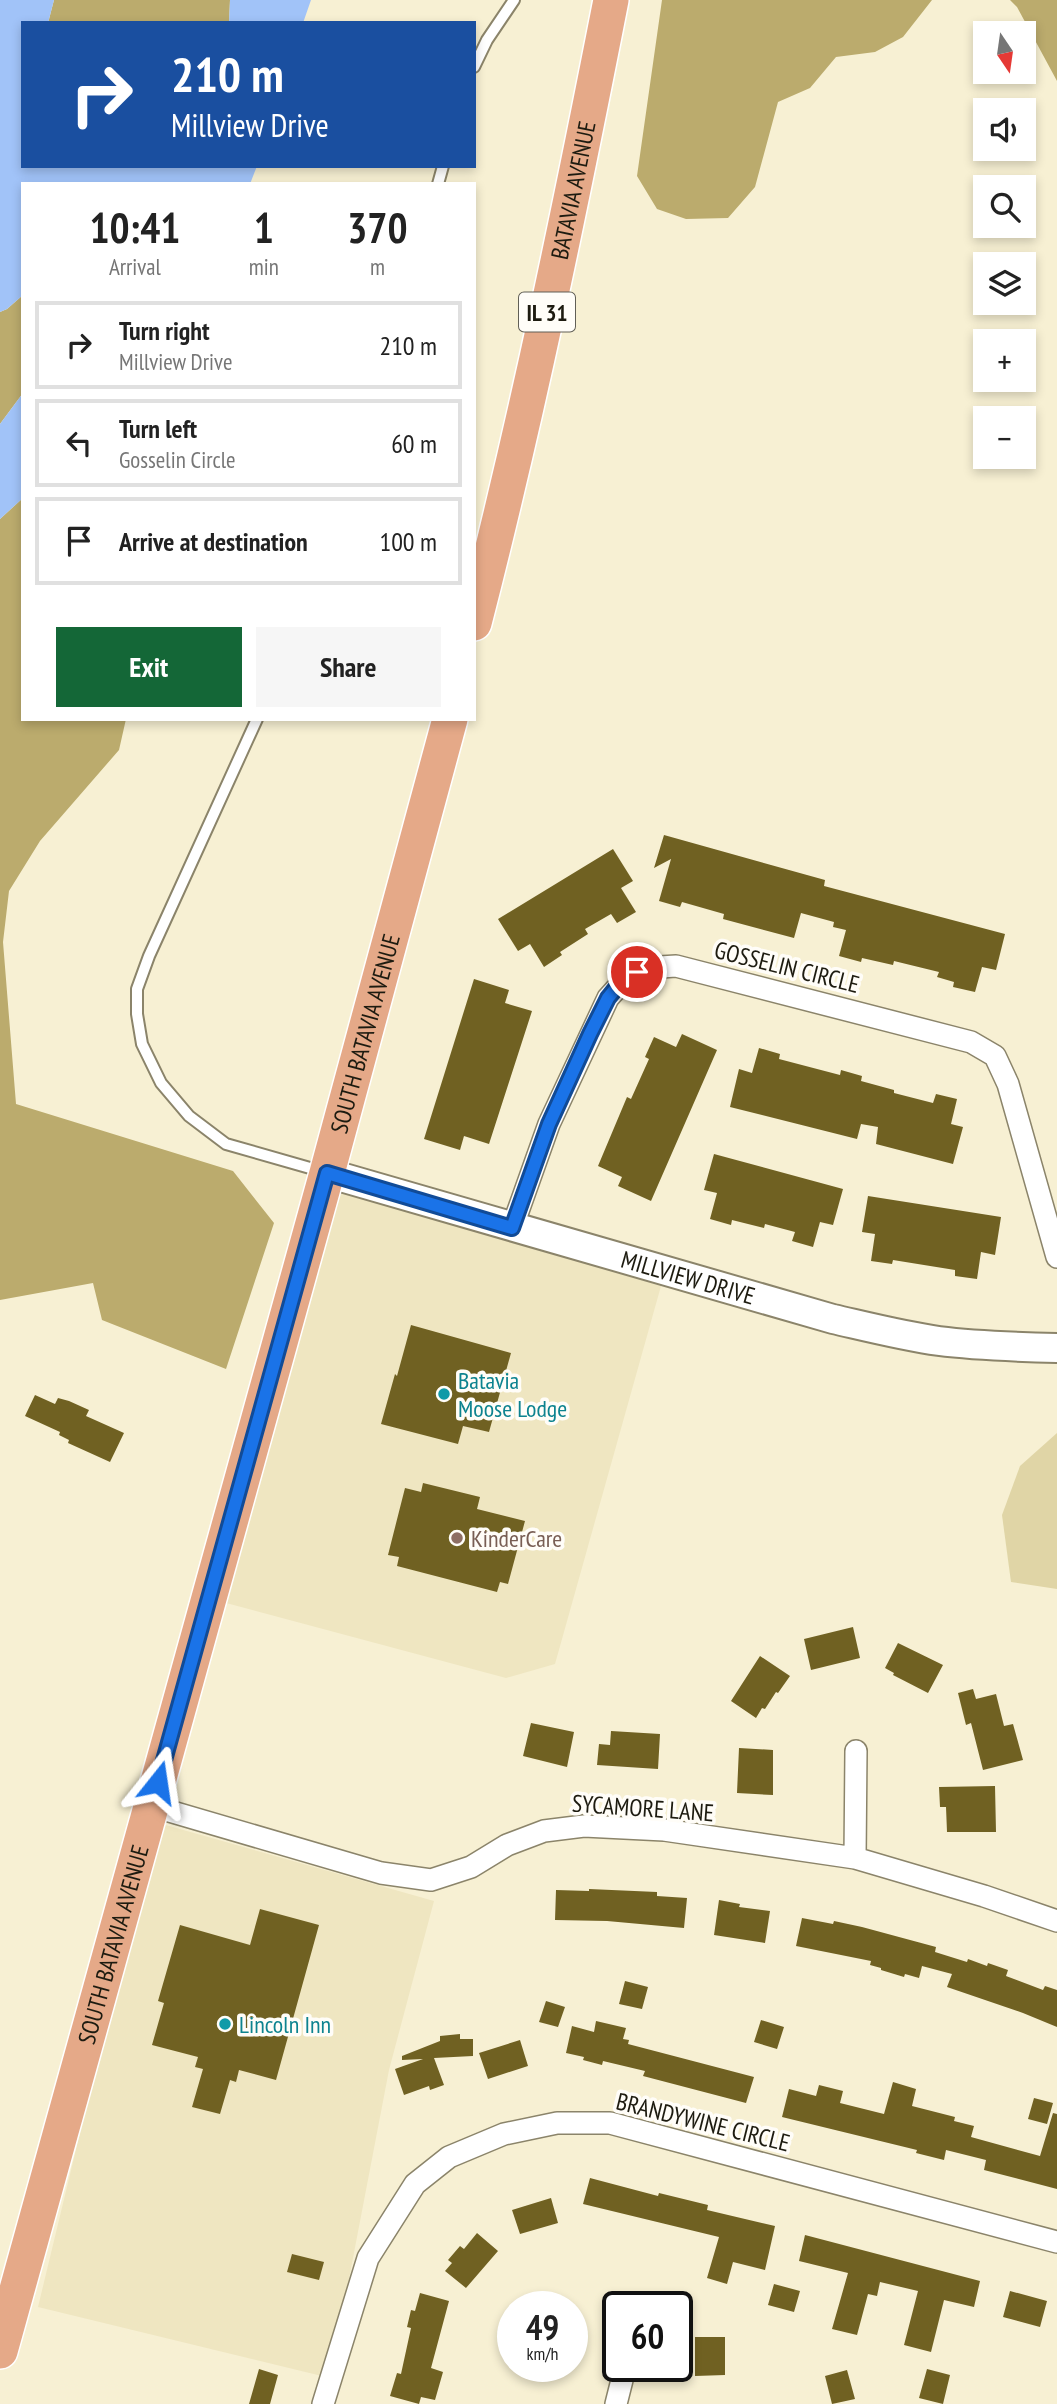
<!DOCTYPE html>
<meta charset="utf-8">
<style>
body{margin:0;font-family:"PT Sans Narrow",sans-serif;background:#f6f6f6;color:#222;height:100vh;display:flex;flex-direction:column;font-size:26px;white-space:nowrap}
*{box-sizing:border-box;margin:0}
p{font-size:23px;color:#767676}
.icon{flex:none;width:38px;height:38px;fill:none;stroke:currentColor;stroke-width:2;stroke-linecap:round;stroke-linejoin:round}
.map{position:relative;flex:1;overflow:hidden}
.drawer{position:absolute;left:21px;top:182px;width:455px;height:539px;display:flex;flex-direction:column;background:#fff;border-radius:0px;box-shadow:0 4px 10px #0003}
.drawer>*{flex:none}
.top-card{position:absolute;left:21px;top:21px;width:455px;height:147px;border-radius:0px;box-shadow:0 4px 10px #0003;background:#1a4fa0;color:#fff;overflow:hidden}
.needle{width:46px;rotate:167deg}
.controls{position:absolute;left:973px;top:21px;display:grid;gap:14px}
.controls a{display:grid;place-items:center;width:63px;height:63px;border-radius:0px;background:#fff;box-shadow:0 4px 10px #0003;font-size:35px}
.speed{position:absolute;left:497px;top:2291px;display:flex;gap:14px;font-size:35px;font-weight:700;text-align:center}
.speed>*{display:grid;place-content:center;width:91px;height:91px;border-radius:50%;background:#fff;box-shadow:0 4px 10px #0003;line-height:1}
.speed small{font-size:18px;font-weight:400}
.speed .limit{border:4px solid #111;border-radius:10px;background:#fff;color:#111}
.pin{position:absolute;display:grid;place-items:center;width:60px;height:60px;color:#fff;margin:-30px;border:4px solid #fff;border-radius:50%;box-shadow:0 2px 7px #0007}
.me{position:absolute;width:77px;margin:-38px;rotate:15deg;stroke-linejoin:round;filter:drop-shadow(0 0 5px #0008)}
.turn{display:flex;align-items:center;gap:24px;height:147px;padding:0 35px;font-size:32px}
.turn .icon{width:91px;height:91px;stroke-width:2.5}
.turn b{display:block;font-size:49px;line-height:60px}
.eta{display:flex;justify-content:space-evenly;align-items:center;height:119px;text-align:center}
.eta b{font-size:42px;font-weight:700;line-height:49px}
.primary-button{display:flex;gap:14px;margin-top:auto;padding:14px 35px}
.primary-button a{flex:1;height:80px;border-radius:0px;background:#146737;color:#fff;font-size:28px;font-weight:700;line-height:80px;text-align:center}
.primary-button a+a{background:#f6f6f6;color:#222}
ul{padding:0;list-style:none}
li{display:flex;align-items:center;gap:21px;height:88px;margin:0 14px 10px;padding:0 21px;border:4px solid #e0e0e0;border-radius:0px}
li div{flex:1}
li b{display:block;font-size:26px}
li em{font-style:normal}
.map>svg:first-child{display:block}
.built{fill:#efe6c1}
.green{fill:#e0d5a6}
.forest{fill:#bbab6d}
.water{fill:#a1c3f8}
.building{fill:#706122}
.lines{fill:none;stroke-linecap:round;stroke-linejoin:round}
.service-casing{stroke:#8b846a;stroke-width:14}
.minor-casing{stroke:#8b846a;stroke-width:24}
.tertiary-casing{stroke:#8b846a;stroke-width:32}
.primary-casing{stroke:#fff;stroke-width:38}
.service{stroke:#fff;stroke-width:10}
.minor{stroke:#fff;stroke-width:21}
.tertiary{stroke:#fff;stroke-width:28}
.primary{stroke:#e5a988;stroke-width:35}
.route-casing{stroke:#114b97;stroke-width:18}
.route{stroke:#1a73e8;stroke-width:12}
.culture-dot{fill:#0f9aa8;stroke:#fffdf8;stroke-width:2.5}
.education-dot{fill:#8d6e63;stroke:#fffdf8;stroke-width:2.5}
.labels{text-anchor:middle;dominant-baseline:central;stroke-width:7;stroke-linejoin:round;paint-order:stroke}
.shield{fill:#fffdf8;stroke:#615f56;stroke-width:2}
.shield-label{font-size:23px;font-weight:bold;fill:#1d1b10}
.street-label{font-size:24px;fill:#1d1b10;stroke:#fffdf8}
.culture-label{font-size:24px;fill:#0d838f;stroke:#fffdf8;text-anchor:start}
.education-label{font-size:24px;fill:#785e54;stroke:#fffdf8;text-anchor:start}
</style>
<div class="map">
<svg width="1057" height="2404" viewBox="0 0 1057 2404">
<rect width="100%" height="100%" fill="#f7f0d3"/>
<path class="built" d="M334 1187 661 1286 555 1664 506 1678 215 1600Z
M155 1822 434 1901 389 2070 330 2378 38 2307Z"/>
<path class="green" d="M1057 1433V1589L1011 1582 1002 1515 1020 1466Z"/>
<path class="forest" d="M54 0H230L229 23H48Z
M662 0H932L903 37 875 52 836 57 810 88 778 102 755 187 728 218 686 219 657 209 637 176Z
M1010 0H1057V81L1017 7Z
M23 295V393L0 424V312L7 309Z
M23 498V719H126L119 750 40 841 9 891 3 942 16 1104 233 1171 274 1223 226 1369 102 1320 93 1283 0 1300V519Z"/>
<path class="water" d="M0 0H54L48 23H23V166H257L250 184H23V295L7 309 0 312Z
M230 0H311L303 23H229Z
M23 393V498L0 519V424Z"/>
<path class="building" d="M664 835 825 880 824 886 1005 934 996 970 982 967 975 992 953 987 954 982 937 977 939 972 894 961 893 965 862 958 861 962 839 956 846 930 833 927 834 922 801 913 794 938 723 919 724 914 682 902 680 907 659 901 671 859 654 868Z
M613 849 633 881 621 888 636 912 617 923 611 914 585 929 588 934 560 952 562 955 544 967 530 944 518 951 498 919Z
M474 979 509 990 505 1003 532 1011 489 1144 464 1136 460 1150 424 1139Z
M682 1034 717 1050 651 1201 618 1186 622 1177 598 1166 627 1097 631 1099 649 1059 645 1057 654 1037 676 1047Z
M759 1048 780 1054 779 1059 840 1075 841 1070 862 1076 861 1081 894 1090V1093L933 1103 936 1094 957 1099 951 1124 963 1127 953 1164 876 1144 878 1127 861 1124 857 1139 730 1107 739 1069 752 1073Z
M714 1154 843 1189 833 1225 820 1222 813 1247 792 1241 795 1232 765 1224 764 1228 732 1220 731 1225 710 1219 717 1193 704 1190Z
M868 1196 1001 1217 995 1255 981 1252 977 1279 955 1276V1270L893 1260 892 1264 871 1261 875 1234 862 1232Z
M411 1325 511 1353 489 1432 463 1426 458 1444 381 1424 395 1374 397 1376Z
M35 1395 55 1404 58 1398 69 1401 89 1410 86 1416 124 1433 110 1462 68 1443 69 1440 59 1435 60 1432 25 1416Z
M423 1483 480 1497 477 1509 525 1521 508 1584 500 1582 497 1592 397 1566 399 1557 388 1555 405 1488 421 1492Z
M853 1627 860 1658 811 1670 804 1639Z
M898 1643 943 1665 928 1693 893 1675 894 1673 885 1668Z
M760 1656 790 1676 778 1693 776 1692 765 1709 762 1708 756 1718 731 1701Z
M973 1689 976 1699 996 1694 1004 1726 1013 1724 1023 1760 983 1770 971 1723 966 1725 958 1693Z
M531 1723 574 1732 567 1767 523 1756Z
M611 1731 660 1734 658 1769 597 1765 599 1744 610 1745Z
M739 1748 773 1750V1795L737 1793Z
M995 1786 996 1832H947L946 1807H940L939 1787Z
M589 1889 657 1892V1896L687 1898 684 1928 607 1921 555 1920 556 1890 589 1891Z
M719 1900 740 1904 739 1907 770 1911 765 1943 714 1935Z
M260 1909 319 1925 276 2080 239 2070 236 2082 230 2080 220 2114 192 2107 203 2069 195 2067 198 2057 152 2045 164 2003 158 2001 180 1925 250 1945Z
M802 1918 833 1924 834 1921 862 1927 936 1947 935 1952 967 1962 968 1959 987 1966 988 1963 1008 1970 1006 1976 1043 1990 1045 1986 1057 1990V2027L1023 2013 947 1987 952 1974 922 1966 919 1978 905 1974 904 1977 881 1970V1968L870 1965 871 1961 796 1946Z
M625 1981 648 1987 642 2009 619 2004Z
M546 2001 565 2007 558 2027 539 2022Z
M761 2020 784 2027 777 2049 754 2042Z
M596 2021 626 2028 623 2039 629 2040 628 2044 754 2077 746 2103 643 2076 645 2071 603 2061 602 2065 583 2060 584 2057 566 2053 572 2026 594 2032Z
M460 2034V2039H473V2056L434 2058 444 2085 430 2090 429 2086 404 2095 395 2069 423 2059 402 2060V2056L440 2041V2036Z
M520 2040 528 2066 488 2079 479 2053Z
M893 2082 916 2089 912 2106 955 2117 954 2121 974 2126 971 2137 1040 2156 1053 2113 1057 2114V2189L984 2170 986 2160 946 2150 944 2160 916 2153 917 2150 782 2117 789 2089 816 2096 819 2085 843 2091 840 2103 884 2114Z
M1034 2098 1053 2103 1047 2124 1028 2119Z
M590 2178 658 2196 659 2193 708 2205 707 2210 775 2226 765 2270 733 2262 727 2284 707 2278 719 2237 583 2204Z
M551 2198 558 2223 520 2234 512 2210Z
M477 2233 498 2251 466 2288 445 2271 452 2263 448 2260 460 2246 464 2249Z
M805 2235 980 2281 974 2307 944 2300 931 2352 904 2345 918 2291 880 2282 877 2296 868 2294 857 2335 832 2329 848 2273 799 2261Z
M292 2254 324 2262 319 2280 287 2272Z
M774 2284 800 2291 794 2312 768 2305Z
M1010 2291 1047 2301 1040 2327 1003 2317Z
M420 2293 449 2301 431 2368 443 2372 435 2400 421 2397 419 2404 390 2396 397 2373 401 2374 411 2328 407 2327 411 2310 415 2311Z
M695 2337H725V2375L695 2376Z
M259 2369 278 2375 270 2404H249Z
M927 2369 950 2375 943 2404 919 2398Z
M847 2370 855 2399 832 2404 825 2376Z"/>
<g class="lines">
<defs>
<path id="service" d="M474 67 487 40 514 0
M438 184 443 166
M257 719 149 956 137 989V1014L142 1044 161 1083 189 1116 226 1144 324 1172"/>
<path id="minor" d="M512 1228 549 1124 608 998C629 973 644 967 676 966L971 1042 995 1056 1008 1084 1057 1257
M152 1806 381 1873 431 1880 471 1867 507 1845 544 1831 584 1826 664 1830 855 1858 984 1896 1057 1921
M855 1858 856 1751
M323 2404 368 2258 415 2184 449 2157 504 2134 557 2123H610L1057 2242
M616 2404 622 2380"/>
<g id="tertiary">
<path id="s1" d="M327 1173 833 1319C868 1327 903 1336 939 1341 978 1346 1017 1347 1057 1348"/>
</g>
<g id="primary">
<path id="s2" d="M474 623C527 417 570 209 611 0"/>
<path id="s3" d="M0 2351 327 1173 450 719"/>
</g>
</defs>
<use href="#service" class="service-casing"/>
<use href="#minor" class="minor-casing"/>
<use href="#tertiary" class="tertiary-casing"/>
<use href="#primary" class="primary-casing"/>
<use href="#service" class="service"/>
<use href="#minor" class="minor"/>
<use href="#tertiary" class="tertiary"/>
<use href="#primary" class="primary"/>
</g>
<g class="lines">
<defs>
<path id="route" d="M158 1782 327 1173 512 1228 549 1124 590 1034 608 998 621 982 637 972"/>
</defs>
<use href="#route" class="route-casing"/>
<use href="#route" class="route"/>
</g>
<g class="culture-dot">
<circle cx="444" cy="1394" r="7"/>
<circle cx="225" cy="2024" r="7"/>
</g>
<circle class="education-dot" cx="457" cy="1538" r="7"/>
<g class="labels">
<rect class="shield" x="519" y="292.5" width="56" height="39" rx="5"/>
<g class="shield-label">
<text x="547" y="312">IL 31</text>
</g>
<g class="street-label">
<text stroke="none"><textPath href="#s2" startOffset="444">BATAVIA AVENUE</textPath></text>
<text transform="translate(787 967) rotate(14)">GOSSELIN CIRCLE</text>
<text stroke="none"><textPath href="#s3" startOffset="1367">SOUTH BATAVIA AVENUE</textPath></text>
<text stroke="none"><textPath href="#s1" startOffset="376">MILLVIEW DRIVE</textPath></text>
<text transform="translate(643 1808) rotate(4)">SYCAMORE LANE</text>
<text stroke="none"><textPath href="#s3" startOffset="422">SOUTH BATAVIA AVENUE</textPath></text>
<text transform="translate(703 2122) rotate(14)">BRANDYWINE CIRCLE</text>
</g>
<g class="culture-label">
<text x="458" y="1380">Batavia<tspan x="458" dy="28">Moose Lodge</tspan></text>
<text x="239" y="2024">Lincoln Inn</text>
</g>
<g class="education-label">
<text x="471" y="1538">KinderCare</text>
</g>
</g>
</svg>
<div class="controls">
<a><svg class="needle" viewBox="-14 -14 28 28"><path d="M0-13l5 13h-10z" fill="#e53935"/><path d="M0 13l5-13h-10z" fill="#767676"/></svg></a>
<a><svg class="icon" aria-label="sound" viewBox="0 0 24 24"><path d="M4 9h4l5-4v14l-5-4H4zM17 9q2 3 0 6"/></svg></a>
<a><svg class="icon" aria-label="search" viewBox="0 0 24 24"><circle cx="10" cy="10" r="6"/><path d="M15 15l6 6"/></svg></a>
<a><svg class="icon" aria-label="layers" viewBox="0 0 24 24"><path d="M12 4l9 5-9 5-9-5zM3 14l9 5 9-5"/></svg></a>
<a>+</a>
<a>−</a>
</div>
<div class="speed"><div>49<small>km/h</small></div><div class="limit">60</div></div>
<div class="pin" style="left:637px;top:972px;background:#d93025"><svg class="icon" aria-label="arrive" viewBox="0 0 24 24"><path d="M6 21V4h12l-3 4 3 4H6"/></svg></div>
<svg class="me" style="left:158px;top:1782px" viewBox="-20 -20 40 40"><path d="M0-17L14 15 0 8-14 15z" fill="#1a73e8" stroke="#fff" stroke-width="4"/></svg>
<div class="top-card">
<div class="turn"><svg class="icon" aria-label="right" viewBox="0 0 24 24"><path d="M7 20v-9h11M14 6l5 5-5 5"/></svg><div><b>210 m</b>Millview Drive</div></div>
</div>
<section class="drawer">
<div class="eta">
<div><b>10:41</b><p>Arrival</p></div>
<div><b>1</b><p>min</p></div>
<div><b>370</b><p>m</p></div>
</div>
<ul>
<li><svg class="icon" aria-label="right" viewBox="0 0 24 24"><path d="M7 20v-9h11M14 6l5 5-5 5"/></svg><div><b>Turn right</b><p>Millview Drive</p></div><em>210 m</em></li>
<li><svg class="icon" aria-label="left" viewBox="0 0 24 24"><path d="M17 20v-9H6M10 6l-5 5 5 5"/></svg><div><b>Turn left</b><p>Gosselin Circle</p></div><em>60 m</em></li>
<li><svg class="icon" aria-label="arrive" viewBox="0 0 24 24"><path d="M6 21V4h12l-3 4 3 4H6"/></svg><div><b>Arrive at destination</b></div><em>100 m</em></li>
</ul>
<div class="primary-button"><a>Exit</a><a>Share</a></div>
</section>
</div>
